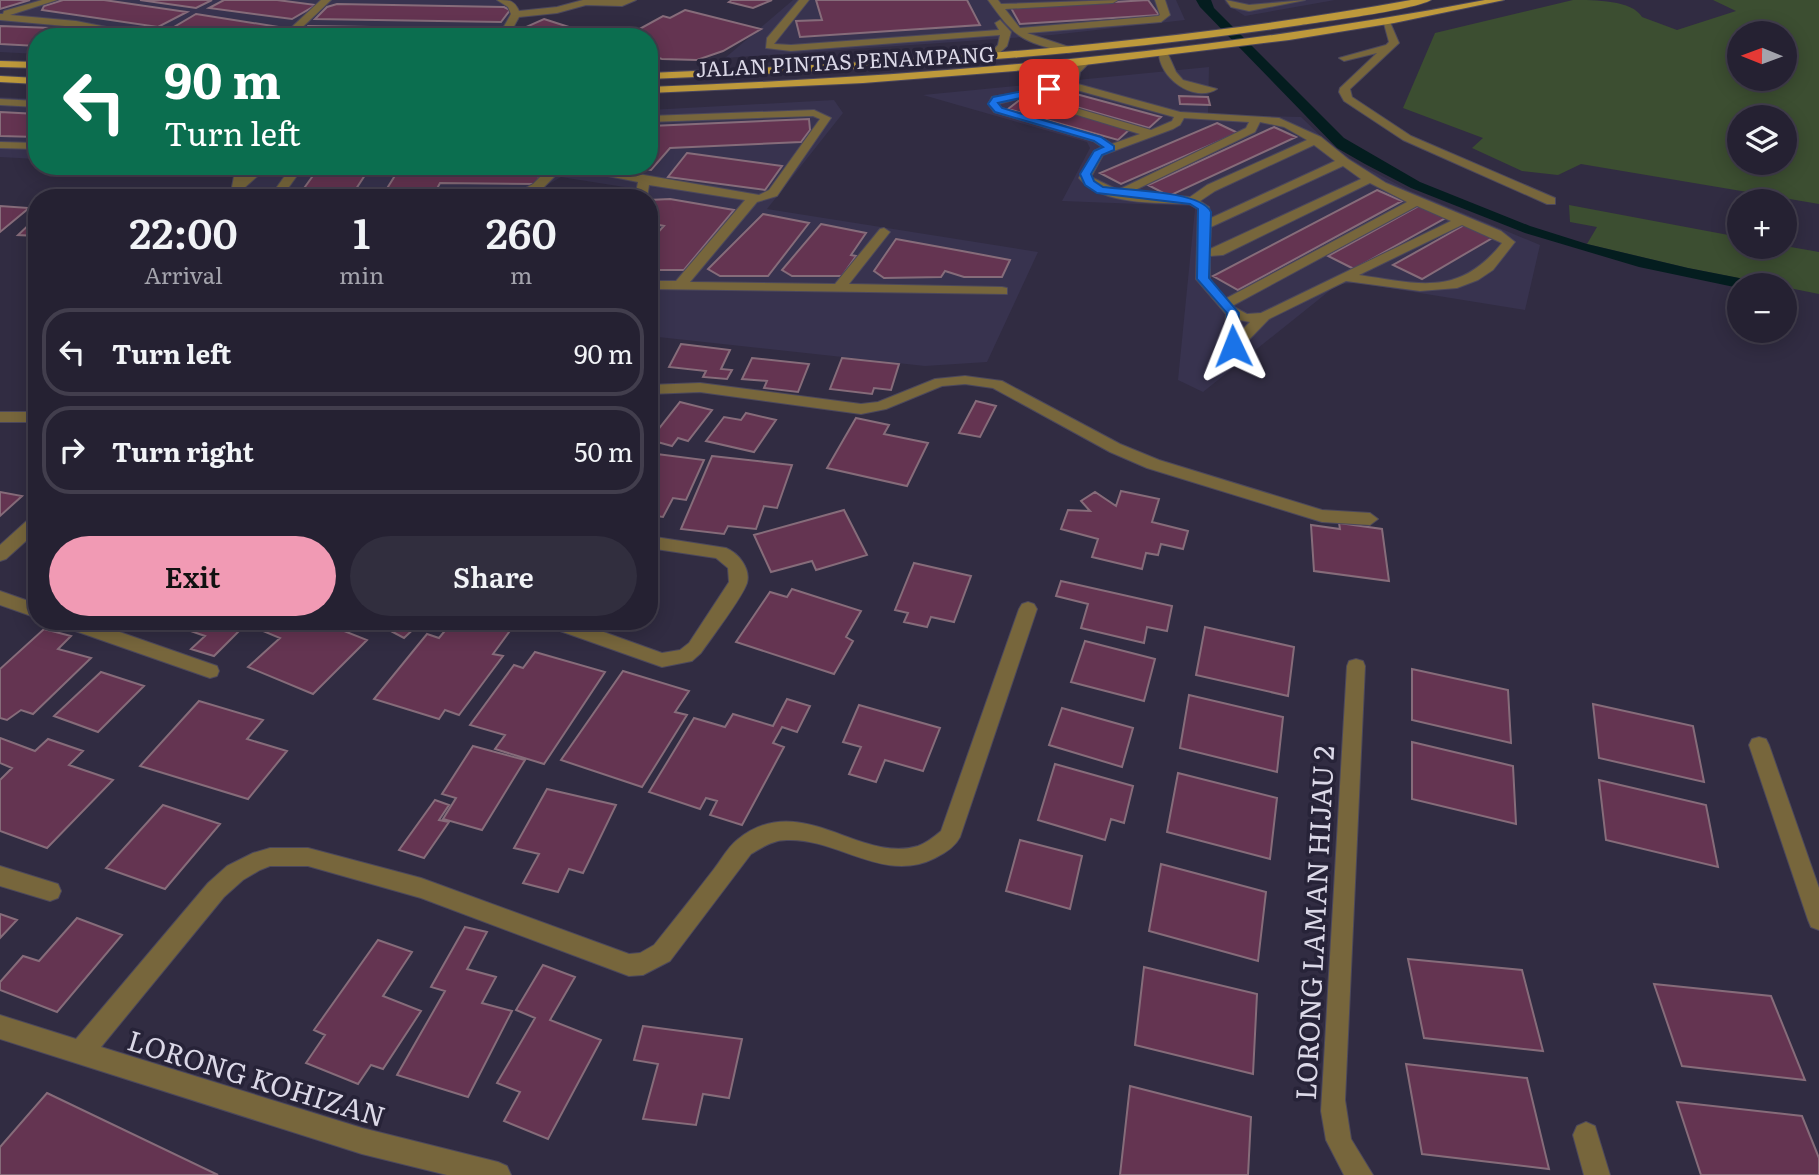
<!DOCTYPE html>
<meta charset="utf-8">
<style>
body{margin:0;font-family:Literata,serif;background:#312e3e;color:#f1f3f6;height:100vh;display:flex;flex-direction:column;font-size:26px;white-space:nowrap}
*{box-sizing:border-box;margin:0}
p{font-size:23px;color:#a3a3ac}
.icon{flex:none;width:38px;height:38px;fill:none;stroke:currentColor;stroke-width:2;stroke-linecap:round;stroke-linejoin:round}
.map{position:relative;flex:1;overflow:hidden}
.drawer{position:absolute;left:28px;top:189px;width:630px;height:441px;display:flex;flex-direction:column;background:#252132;border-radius:28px;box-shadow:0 4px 18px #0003,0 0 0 2px #423e4d}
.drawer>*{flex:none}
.top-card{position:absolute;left:28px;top:28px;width:630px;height:147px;border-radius:28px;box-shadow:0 4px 18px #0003,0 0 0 2px #423e4d;background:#0b6e4f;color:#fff;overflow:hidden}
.needle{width:46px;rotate:271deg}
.tools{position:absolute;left:1727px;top:21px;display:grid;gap:14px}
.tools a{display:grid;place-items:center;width:70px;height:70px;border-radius:50%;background:#252132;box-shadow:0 4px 18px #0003,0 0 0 2px #423e4d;font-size:35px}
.pin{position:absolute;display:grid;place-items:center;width:60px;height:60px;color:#fff;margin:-30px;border-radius:14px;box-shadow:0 4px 10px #0006}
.me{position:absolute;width:77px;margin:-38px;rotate:358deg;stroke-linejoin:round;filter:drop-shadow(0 0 5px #0008)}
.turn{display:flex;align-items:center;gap:24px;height:147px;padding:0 21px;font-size:32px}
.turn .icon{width:91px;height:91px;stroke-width:2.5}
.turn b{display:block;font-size:49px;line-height:60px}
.eta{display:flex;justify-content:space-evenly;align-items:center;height:119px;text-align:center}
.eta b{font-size:42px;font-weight:600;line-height:49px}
.button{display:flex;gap:14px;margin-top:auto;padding:14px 21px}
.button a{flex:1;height:80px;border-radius:42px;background:#f19ab4;color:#111;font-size:28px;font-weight:600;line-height:80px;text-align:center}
.button a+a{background:#312e3e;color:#f1f3f6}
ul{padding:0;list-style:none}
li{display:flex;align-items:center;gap:21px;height:88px;margin:0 14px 10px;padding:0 7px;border:4px solid #423e4d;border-radius:28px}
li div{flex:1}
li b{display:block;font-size:26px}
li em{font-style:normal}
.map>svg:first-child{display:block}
.built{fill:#38334f}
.green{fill:#3c4e31;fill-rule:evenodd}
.water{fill:#041d1f}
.building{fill:#643451;stroke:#866c7a;stroke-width:2}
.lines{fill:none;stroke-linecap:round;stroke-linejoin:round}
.minor-casing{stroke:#4c485c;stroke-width:2}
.major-casing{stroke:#4c485c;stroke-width:2}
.minor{fill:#77663c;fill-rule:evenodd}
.major{fill:#be993b;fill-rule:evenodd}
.route{fill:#1a73e8;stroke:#114b97;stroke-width:2}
.labels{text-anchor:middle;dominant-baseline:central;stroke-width:7;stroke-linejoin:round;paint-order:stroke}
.far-street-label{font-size:21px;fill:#dbd8e7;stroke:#272338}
.near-street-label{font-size:28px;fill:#dbd8e7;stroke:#272338}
</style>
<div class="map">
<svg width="1819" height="1175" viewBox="0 0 1819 1175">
<rect width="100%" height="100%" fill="#312c42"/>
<path class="built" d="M0 0H324L288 37H37V54L0 52Z
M327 0H504L519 8 499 37H292L297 34Z
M793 0H1176L1185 20 1052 35 725 58Z
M1224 0H1335L1245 16 1226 4Z
M1209 67 1208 115 1301 117 1333 148 1361 165 1408 190 1540 245 1525 310 1358 283 1338 284 1203 392 1178 380 1195 209 1191 206 1062 201 1090 148 1087 142 923 95Z
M0 97 37 99V159L0 157Z
M834 100 843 113 767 209 1038 252 987 362 925 366 649 336V198H635L637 189 561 177 525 198H238L263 166H649V110Z"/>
<path class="green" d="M1573 0C1595 0 1632 0 1642 17L1677 30 1736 11 1713 0H1819V204L1581 164 1558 175 1522 171 1472 148 1483 138 1403 108 1435 33ZM1740 33H1785V79H1740ZM1740 117H1785V163H1740Z
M1569 205 1739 237 1740 247 1785 246 1819 252V294L1688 268 1587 244 1597 227 1570 222Z"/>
<path class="water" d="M1196 0H1211L1214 8 1344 138 1420 182 1530 226 1587 244 1688 268 1775 285H1740L1739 288 1639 267 1525 233 1411 188 1365 164 1337 148 1200 7Z"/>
<path class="building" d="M0 0H30L0 9Z
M63 0H104L187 12 158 27 42 10 44 6Z
M140 0H212L196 8Z
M224 0H277L316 5 292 19 209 8Z
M732 0H772L753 8 729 2Z
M816 0H967L980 25 800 37 796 21 822 20Z
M1148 0 1159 15 1020 24 1011 8Z
M337 4 504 7 510 10 501 22 315 19 327 7Z
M685 10 761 29 723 51 697 60 662 59 649 55V37H625L663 16 670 18Z
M196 14 279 27 262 37H215L169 30Z
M544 19 600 37 508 35Z
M0 26 77 29 96 31 95 35 37 37V46L0 44Z
M308 26 497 29 492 37H298Z
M1065 91 1161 117 1149 128 1052 100Z
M1179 96 1208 97 1210 105 1180 104Z
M1021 99 1130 129 1118 140 1008 109Z
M0 112 37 114V137L0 136Z
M809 119 810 130 801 142 670 148 651 170 624 166H649L651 126Z
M1217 123 1238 133 1121 184 1100 173Z
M1274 127 1296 137 1169 196 1148 185Z
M687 153 782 166 765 190 668 177Z
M320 166H371L350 198H297Z
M401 166H544L536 184 440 183 432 198H381Z
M1377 190 1402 201 1238 290 1213 276Z
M670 199 734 210 684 270H649V242L664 226 649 223V200Z
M1422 204 1449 216 1354 269 1328 256Z
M0 206 29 208 0 232Z
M763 214 809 223 768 276H720L708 269Z
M37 217V236L18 235Z
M821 224 866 233 851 255 856 256 842 276H792L782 270Z
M1466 224 1494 237 1422 279 1393 265Z
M896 239 962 251 1010 260 1002 277H964L945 271 941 277 884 278 874 271Z
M681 344 730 350 721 369 732 370 727 379 703 377 706 371 669 367Z
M752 358 809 364 798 392 764 388 767 381 742 379Z
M842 358 899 364 891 390 874 388 872 394 830 389Z
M976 401 996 406 980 437 959 433Z
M680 402 712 410 688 441 678 438 672 446 650 440Z
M746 413 776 420 754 452 706 441 724 417 741 420Z
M856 418 889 425 884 434 928 443 907 486 827 468Z
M649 453 704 460 686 500 673 498 663 517 649 515Z
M712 456 792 465 777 508 764 506 756 529 728 526 724 534 681 529Z
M1121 491 1159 499 1152 522 1188 531 1183 549 1161 544 1158 555 1146 553 1142 569 1092 557 1098 539 1061 529 1068 510 1090 511 1081 501 1095 492 1116 506Z
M0 492 22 496 0 516Z
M844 510 867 555 816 570 812 561 771 572 754 535Z
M1339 523 1382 529 1389 581 1314 571 1311 525 1340 529Z
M914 563 971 576 954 622 931 617 927 627 904 622 908 613 895 610Z
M1061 581 1172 606 1167 631 1147 627 1144 643 1081 628 1088 604 1056 596Z
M792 589 861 611 846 637 853 641 834 674 736 642 770 592 787 597Z
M186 621H249L214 656 191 649 205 636 179 627Z
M274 621H319L367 640 313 694 248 667 280 638 263 631Z
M372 621H422L404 638Z
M453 621H489L512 628 493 654 503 656 459 715 445 710 439 719 374 699 427 634 439 638Z
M1205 627 1294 647 1288 696 1196 675Z
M44 629 71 636 58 649 91 658 33 714 21 710 7 720 0 718V669Z
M1085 641 1155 659 1144 701 1071 682Z
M535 652 605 672 544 764 495 749 505 735 470 725 514 665 523 668Z
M1412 669 1508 690 1511 743 1412 720Z
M623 671 689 691 675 712 687 715 642 787 561 760Z
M101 672 144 686 98 732 54 716Z
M1189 695 1283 717 1277 772 1180 748Z
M787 699 810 706 797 732 782 727 773 743 784 747 742 825 710 815 717 801 706 798 700 809 649 792 694 718 725 727 733 714 773 726Z
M199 701 263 720 247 739 287 751 248 799 140 766Z
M1593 704 1693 726 1704 782 1599 758Z
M859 705 940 728 923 771 885 760 876 782 849 774 861 747 843 742Z
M1062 708 1133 728 1122 767 1049 745Z
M0 738 35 751 48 739 83 751 69 765 113 780 47 848 0 831V780L12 768 0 763Z
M1412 742 1513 766 1516 824 1412 799Z
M473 746 525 760 482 830 443 819 456 798 442 794Z
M1055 764 1133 786 1124 823 1111 819 1105 840 1038 820Z
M1178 773 1277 798 1270 859 1167 832Z
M1599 780 1706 805 1718 867 1606 840Z
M547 789 616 805 583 873 569 869 558 892 523 883 539 854 514 848Z
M435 800 449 805 439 820 449 822 424 858 399 850Z
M163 805 220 824 165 889 106 868Z
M1020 840 1082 856 1070 909 1006 891Z
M1161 864 1266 892 1258 961 1149 931Z
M0 914 17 920 0 938Z
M77 918 122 935 57 1012 0 990V982L23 956 39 961Z
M465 927 487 932 467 969 496 977 482 1003 512 1011 468 1097 397 1075 445 991 431 987Z
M378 940 412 952 383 996 421 1011 383 1069 371 1065 358 1084 306 1063 325 1035 314 1030Z
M1408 959 1522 970 1543 1051 1424 1038Z
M543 965 575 977 550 1020 601 1040 548 1139 504 1121 520 1092 497 1083 535 1018 516 1010Z
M1144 967 1257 994 1253 1074 1135 1045Z
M1654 984 1771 996 1805 1080 1682 1066Z
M643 1026 742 1039 729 1098 703 1094 696 1125 643 1119 658 1064 634 1060Z
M1406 1064 1527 1078 1549 1169 1422 1154Z
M1130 1086 1251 1117 1248 1175H1120Z
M47 1093 218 1175H0V1147Z
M1677 1102 1802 1116 1819 1158V1175H1701Z"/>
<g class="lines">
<defs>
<path id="minor" d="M42 0H57L10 15 76 21 158 37H134L76 27 0 20V14H3L4 11Z
M321 0H331L292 37H281Z
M497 0C509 0 514 0 519 11L557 7 583 0H636L622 6 586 5 557 13 519 17 508 37H498L511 14 508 7Z
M799 0H809L774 44 791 45 999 30 995 23 1000 20 1011 32 1007 46 991 61 986 58 998 45 1000 35 791 51 766 48 767 38Z
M988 0H998L1001 4 1118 0 1113 3 1005 9 1020 28 1158 16 1160 15 1155 0H1165L1170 15 1161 22 1027 33 1072 48V52L1068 53C1021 41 1016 39 988 0Z
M1226 0 1249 5 1305 0 1249 11 1231 7Z
M1383 20H1389L1399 43 1350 89 1352 97 1411 136 1555 198V204H1547L1403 140 1344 101 1339 92 1340 88 1377 53 1344 61 1339 58 1386 45 1389 42Z
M1159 52H1167L1176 72 1183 80 1217 89C1194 104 1158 77 1159 52Z
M1080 61 1089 63 1080 72 1078 84 1180 112 1279 118 1321 137 1348 159 1386 183 1501 231 1515 242 1493 270 1478 280 1457 288 1420 291 1346 281 1269 319 1240 349H1230L1224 340 1226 314 1196 279 1198 209 1189 204C1155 202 1104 206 1079 178L1094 151 1102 147 1093 141 994 112 988 104 992 97 1055 86 1048 77 1027 71V67L1056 73 1064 84H1068L1070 71ZM1073 89 1174 117 1172 121 1151 130 1035 96ZM1021 98 1140 134 1112 144 1101 137 1002 108 998 104ZM1184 118 1249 122 1246 128 1118 190 1091 177 1103 155 1173 129 1180 125ZM1260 122 1284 127 1307 140 1207 185 1190 197 1131 192 1255 132ZM1314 145 1335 161 1211 218 1209 207 1200 201 1215 191ZM1343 166 1361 179 1210 249 1211 227ZM1370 183 1407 202 1225 299 1210 279V256L1223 255ZM1417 206 1451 221 1261 313 1247 314 1232 306ZM1462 225 1502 243C1459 297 1420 284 1359 275ZM1239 320 1250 322 1238 334Z
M0 99 37 101V107L0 105Z
M814 110 831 118 777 196 757 202 690 282 835 284 880 229 884 228 890 232 849 284 1002 287 1007 288V294L649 289V281H676L745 200 649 185 647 198H635L638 182 588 172H559L541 190 527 196 450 198 456 194 524 189 533 184 551 166H592L759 195 769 190 820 119 813 116 649 122V116Z
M0 142 37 143V149L0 148Z
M236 166H248L246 174 256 166H269L243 189 238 198H226L232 187Z
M292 166H304L281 198H269Z
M179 191 204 194 210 198H161Z
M965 376 1002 381 1120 444 1159 460 1322 510 1370 513 1378 519 1370 525 1322 522 1147 468 1110 452 993 388 965 384 942 386 886 409 861 414 700 392 649 394V385L700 383 861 404 878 402 935 379Z
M0 412H37V422H0Z
M37 515V531L6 559 0 561V545L31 517Z
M649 536 726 548C738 553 751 568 747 583 742 598 712 637 701 653L692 661 662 667 546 626 543 621H573L662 653 680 650 689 643 729 582 728 568 716 558 649 548Z
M0 591 37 604V618L0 605Z
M1028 602 1034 604 1037 609 960 837C955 847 945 853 935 858 884 884 838 838 787 840 773 840 763 847 751 854L670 961 643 975 629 976 421 898 308 866H270L260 870 243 880 224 897 101 1047 362 1128 498 1162 507 1166 511 1175H447L362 1154 0 1039V1015L76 1039 208 883 227 866 253 853 270 848H308L421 878 629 954 640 953 654 945C674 920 694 895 714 869 721 860 728 847 737 840 800 788 859 864 918 846 926 843 934 837 941 831L1019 609 1022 604Z
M58 621H88L217 666 219 671 217 676 210 678 61 626Z
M1356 659 1363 661 1365 666 1345 1100 1351 1139 1373 1175H1344L1326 1140 1321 1111 1347 666 1349 661Z
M1759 737 1766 739 1769 745 1819 888V930L1811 927 1808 920 1749 745 1752 739Z
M0 866 58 884 61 891 58 898 50 901 0 886Z
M1586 1122 1595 1126 1610 1175H1584L1573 1135 1577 1126Z"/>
<path id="major" d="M1411 0H1431C1414 10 1326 21 1301 25 1085 57 867 70 649 79V73C905 62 1159 46 1411 0Z
M1485 0H1504L1394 23 1289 40 1076 66 863 83 649 93V87C930 76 1208 53 1485 0Z
M0 61 37 62V68L0 67Z
M0 76 37 78V84L0 82Z"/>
</defs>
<use href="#minor" class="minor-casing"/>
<use href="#major" class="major-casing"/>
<use href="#minor" class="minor"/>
<use href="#major" class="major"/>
</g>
<path class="route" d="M1049 86 1053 87V91L998 103 1002 108 1101 137 1114 146V150L1102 155 1091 174 1094 181 1103 187C1127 190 1201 191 1211 212L1209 278 1239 313 1237 349 1233 350 1226 346 1227 313 1197 279 1198 209 1190 204 1097 193 1085 185 1080 174 1094 151 1103 147 1094 141 995 112 988 104 993 97Z"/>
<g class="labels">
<g class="far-street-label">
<text transform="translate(845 60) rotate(-3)">JALAN PINTAS PENAMPANG</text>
</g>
<g class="near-street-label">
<text transform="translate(1313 923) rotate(-87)">LORONG LAMAN HIJAU 2</text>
<text transform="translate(257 1077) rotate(17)">LORONG KOHIZAN</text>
</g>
</g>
</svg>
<div class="tools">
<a><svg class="needle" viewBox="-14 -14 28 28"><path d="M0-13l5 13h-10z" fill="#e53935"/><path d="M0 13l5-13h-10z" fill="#a3a3ac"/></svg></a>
<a><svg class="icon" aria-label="layers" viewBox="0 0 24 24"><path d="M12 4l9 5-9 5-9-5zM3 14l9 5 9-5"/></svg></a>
<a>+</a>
<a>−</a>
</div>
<div class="pin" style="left:1049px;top:89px;background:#d93025"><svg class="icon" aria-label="arrive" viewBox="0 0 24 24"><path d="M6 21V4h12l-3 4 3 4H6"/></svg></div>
<svg class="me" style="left:1233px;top:346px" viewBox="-20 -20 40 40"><path d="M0-17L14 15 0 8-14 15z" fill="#1a73e8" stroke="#fff" stroke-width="4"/></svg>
<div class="top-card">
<div class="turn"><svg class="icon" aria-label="left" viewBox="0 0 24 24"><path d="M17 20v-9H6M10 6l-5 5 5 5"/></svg><div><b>90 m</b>Turn left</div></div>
</div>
<section class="drawer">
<div class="eta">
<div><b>22:00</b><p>Arrival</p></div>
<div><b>1</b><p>min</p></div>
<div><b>260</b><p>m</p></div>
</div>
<ul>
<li><svg class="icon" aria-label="left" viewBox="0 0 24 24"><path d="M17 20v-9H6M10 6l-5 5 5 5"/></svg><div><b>Turn left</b></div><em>90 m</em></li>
<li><svg class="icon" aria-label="right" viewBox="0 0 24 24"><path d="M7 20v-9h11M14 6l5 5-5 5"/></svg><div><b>Turn right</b></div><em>50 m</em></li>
</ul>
<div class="button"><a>Exit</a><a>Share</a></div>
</section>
</div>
